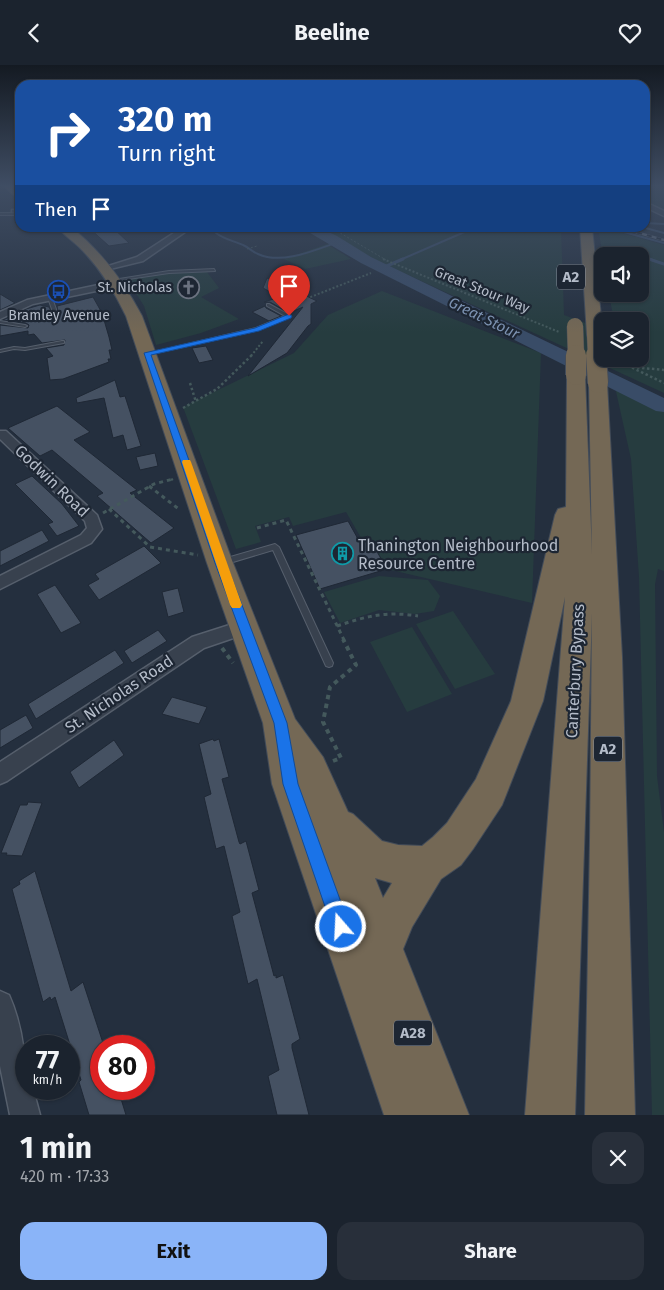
<!DOCTYPE html>
<meta charset="utf-8">
<style>
body{margin:0;font-family:"Fira Sans",sans-serif;background:#282f3a;color:#f1f3f6;height:100vh;display:flex;flex-direction:column;font-size:19px;white-space:nowrap}
*{box-sizing:border-box;margin:0}
p{font-size:16px;color:#a0a4aa}
.icon{flex:none;width:28px;height:28px;fill:none;stroke:currentColor;stroke-width:2;stroke-linecap:round;stroke-linejoin:round}
.map{position:relative;height:1050px;overflow:hidden}
.side{display:flex;flex-direction:column;background:#1b232e;flex:1}
.side>*{flex:none}
.banner{position:absolute;left:15px;top:15px;width:635px;height:152px;border-radius:15px;box-shadow:0 1px 4px #0004,0 0 0 1px #39404a;background:#1a4fa0;color:#fff;overflow:hidden}
.buttons{position:absolute;left:594px;top:182px;display:grid;gap:10px}
.buttons a{display:grid;place-items:center;width:55px;height:55px;border-radius:10px;background:#1b232e;box-shadow:0 1px 4px #0004,0 0 0 1px #39404a;font-size:25px}
.speed{position:absolute;left:15px;top:970px;display:flex;gap:10px;font-size:25px;font-weight:700;text-align:center}
.speed>*{display:grid;place-content:center;width:65px;height:65px;border-radius:50%;background:#1b232e;box-shadow:0 1px 4px #0004,0 0 0 1px #39404a;line-height:1}
.speed small{font-size:12px;font-weight:400}
.speed .limit{border:8px solid #d22;background:#fff;color:#111}
.pin{position:absolute;display:grid;place-items:center;width:42px;height:42px;color:#fff;margin:-51px -21px;border-radius:50% 50% 50% 0;rotate:-45deg;box-shadow:0 0 5px #0007}
.pin .icon{rotate:45deg}
.me{position:absolute;width:55px;margin:-28px;rotate:341deg;stroke-linejoin:round;filter:drop-shadow(0 0 4px #0008)}
.turn{display:flex;align-items:center;gap:18px;height:105px;padding:0 20px;font-size:22px}
.turn .icon{width:65px;height:65px;stroke-width:2.5}
.turn b{display:block;font-size:35px;line-height:42px}
.then{display:flex;align-items:center;height:48px;padding:0 20px;background:#0003;gap:10px;font-size:19px}
.round{display:grid;place-items:center;flex:none;width:52px;height:52px;border-radius:15px;background:#282f3a}
.headline{display:flex;align-items:center;justify-content:space-between;height:85px;padding:0 20px}
h1{font-size:30px;font-weight:700;line-height:38px}
.button{display:flex;gap:10px;margin-top:auto;padding:10px 20px}
.button a{flex:1;height:58px;border-radius:15px;background:#8ab4f8;color:#111;font-size:20px;font-weight:700;line-height:58px;text-align:center}
.button a+a{background:#282f3a;color:#f1f3f6}
header{display:flex;justify-content:space-between;align-items:center;height:65px;padding:0 20px;background:#1b232e;font-size:22px;font-weight:700}
.map>svg:first-child{display:block}
.green{fill:#263c3f}
.lines{fill:none;stroke-linecap:round;stroke-linejoin:round}
.stream-far1{stroke:#394c67;stroke-width:2}
.stream{stroke:#394c67;stroke-width:3}
.river{fill:#394c67;fill-rule:evenodd}
.building{fill:#455162;stroke:#1f2835}
.lane-casing{stroke:#565f6c;stroke-width:2}
.street-casing{stroke:#565f6c;stroke-width:3}
.highway-casing{stroke:#434c59;stroke-width:2}
.path-far4{stroke:#44595c;stroke-width:1;stroke-dasharray:2 2;stroke-linecap:butt}
.path-far3{stroke:#44595c;stroke-width:2;stroke-dasharray:2 2;stroke-linecap:butt}
.path-far2{stroke:#44595c;stroke-width:2.5;stroke-dasharray:2.5 2.5;stroke-linecap:butt}
.path-far1{stroke:#44595c;stroke-width:3;stroke-dasharray:4 4;stroke-linecap:butt}
.path{stroke:#44595c;stroke-width:4;stroke-dasharray:4.5 4.5;stroke-linecap:butt}
.lane{fill:#38414e;fill-rule:evenodd}
.street{fill:#38414e;fill-rule:evenodd}
.highway{fill:#746855;fill-rule:evenodd}
.rail-casing{stroke:#5a6575;stroke-width:2.5}
.rail{stroke:#1d2633;stroke-width:2;stroke-dasharray:5;stroke-linecap:butt}
.highway-bridge-far1-casing{stroke:#434c59;stroke-width:17;stroke-linecap:butt}
.highway-bridge-casing{stroke:#434c59;stroke-width:22;stroke-linecap:butt}
.highway-bridge-far1{stroke:#746855;stroke-width:16}
.highway-bridge{stroke:#746855;stroke-width:20}
.route{fill:#1a73e8;stroke:#114b97}
.slow{fill:#f59e0b}
.labels{text-anchor:middle;dominant-baseline:central;stroke-width:4.5;stroke-linejoin:round;paint-order:stroke}
.far-poi-label{font-size:14px;fill:#b4bcc9;stroke:#1d2633;text-anchor:end}
.far-street-label{font-size:14px;fill:#b4bcc9;stroke:#1d2633}
.shield{fill:#1d2633;stroke:#878f9c;stroke-width:1}
.shield-label{font-size:15px;font-weight:bold;fill:#b4bcc9}
.far-water-label{font-size:15px;font-style:italic;fill:#7c92b1;stroke:#1d2633}
.street-label{font-size:16px;fill:#b4bcc9;stroke:#1d2633}
.poi-label{font-size:16px;fill:#b4bcc9;stroke:#1d2633;text-anchor:start}
</style>
<header><svg class="icon" aria-label="back" viewBox="0 0 24 24"><path d="M15 5l-7 7 7 7"/></svg>Beeline<svg class="icon" aria-label="heart" viewBox="0 0 24 24"><path d="M12 20l-8-8c-3-5 5-10 8-4 3-6 11-1 8 4z"/></svg></header>
<div class="map">
<svg width="664" height="1050" viewBox="0 0 664 1050">
<rect width="100%" height="100%" fill="#242f3e"/>
<path class="green" d="M645 121H664V147L645 138Z
M317 163H561L564 250 602 264V294H640V256H614L609 229H640V191H603L598 163H605L664 180V328L376 195Z
M327 179 351 194 305 204 284 194Z
M207 207 219 223 201 232 239 254 201 268 156 280 144 241 127 214 170 208Z
M382 226 541 288 532 538 378 502 346 447 293 461 289 452 255 461 261 477 236 484 183 342 294 288 328 250Z
M615 322 664 345V506L658 504 655 519 657 711 664 767V1050H652L639 512 631 394Z
M379 511 428 515 440 531 434 546 415 549 379 545 340 558 324 527Z
M453 546 495 609 455 624 416 559Z
M412 562 452 629 407 647 370 577Z"/>
<g class="lines">
<path class="stream-far1" d="M645 142 664 151
M645 158 664 159
M217 162 216 168C225 175 235 176 245 181 249 183 253 187 258 189 282 200 315 185 338 177
M642 162 664 168
M624 167 664 178
M640 191 653 195
M400 195 476 162"/>
<path class="stream" d="M649 194 664 199
M382 203 403 194"/>
<path class="river" d="M300 162H318L337 171 371 192 664 333V347L656 346 361 198Z"/>
</g>
<path class="building" d="M88 162H112L129 178 109 181Z
M267 213 317 236 311 239V259L308 261 287 288 248 311 303 242 289 248 270 237H264L280 232 263 223Z
M0 229 15 238 0 245Z
M93 232 102 248 109 272 112 285H109L111 294H108L109 297 63 314 50 315 47 293 53 291 46 283 64 280 65 275 42 278 34 269 28 270V266L0 271V260L28 263 29 260 26 258 3 255 26 244 40 240 49 242 51 246 48 248 37 252 38 257 54 253 58 248 57 241Z
M265 241 266 243 281 251 269 256 252 247Z
M206 281 213 295 199 298 192 283Z
M115 315 120 332 125 331 141 381 127 385 123 370 113 373 104 333 77 338 76 333Z
M57 341 90 367 74 375 137 425 130 428 174 463 151 478 97 431 103 428 52 385 40 391 8 363Z
M155 388 158 401 140 405 136 392Z
M32 411 62 439 79 461 57 471 48 459 53 457 15 419Z
M348 456 358 474 368 471 387 504 320 524 296 470Z
M42 465 49 476 0 501V486Z
M144 481 161 498 99 535 88 520 99 514 95 509Z
M55 520 81 558 61 568 37 529Z
M178 523 184 547 168 552 162 527Z
M158 565 167 576 132 598 124 586Z
M115 585 124 598 36 654 28 639Z
M172 632 207 642 199 659 162 649Z
M26 650 33 663 0 683V665Z
M213 674 214 676 219 674 229 712 222 714 239 777 240 779 246 776 259 825 252 828 274 911 276 910V913L283 910 300 974 292 979V983L309 1050H277L268 1011 279 1005 257 914 248 919 232 851 240 847 224 781 216 784 204 732 211 729 199 679Z
M114 675 124 690 79 723 70 707Z
M28 737 42 738 22 791 6 790 7 788H1L20 740H27Z
M35 806 71 926 83 917 104 981H101V1024H118L126 1050H89L79 1017 81 1015 55 932 51 935 50 932 43 937 12 824 20 819 19 816Z"/>
<g class="lines">
<defs>
<path id="lane" d="M0 148H20V150H0Z
M214 204 215 206 169 208 115 216 113 215 169 206Z
M50 232 52 233 57 247 53 252 38 255V253L49 250 53 247 48 233Z
M267 239H269L291 251 259 265 147 290 145 289 256 263 285 251 267 241Z
M0 256 25 260 27 261 25 262 0 258Z
M62 276H64V278L25 285 14 284 0 287V285L14 282 25 283Z
M275 479 279 482 333 598 332 601 329 602 326 601 273 485 223 500 219 497 220 495Z"/>
<path id="street" d="M645 137 664 146V151L645 142Z
M12 145H20V149L12 147Z
M75 162H83L75 171H69V167Z
M176 162H184L185 167 143 196 106 205 102 203 137 192 177 166Z
M117 216 120 217V221L33 239 0 254V247L27 235Z
M0 366H6L97 450 102 464 91 478 0 524V511L81 470 87 463 85 456 0 374Z
M245 555 251 557 254 562 251 567 204 583 7 716 0 719V697L192 572Z
M0 926 9 930C22 959 26 992 26 1024H33L40 1050H10L0 1001Z"/>
<path id="highway" d="M3 121H14L20 125V133L16 132Z
M57 162H71C102 187 124 217 142 251L233 498 295 654 323 692 348 747 353 749 382 776 398 780 422 781 433 772 447 758 476 714 511 636 555 450 558 444 566 442 567 310 569 306 576 304 583 306 585 310 592 490 589 318 591 314 598 312 605 314 607 318 622 592 635 1050H585L590 776 592 548 575 1050H525L565 532 543 636 502 740 473 784 461 800 441 814 412 862 403 884 469 1050H384L272 719 263 658 207 498 126 251C114 226 100 203 80 183 73 176 64 170 57 162ZM375 813 392 818 383 833Z
M580 162H592L602 261V271L595 275 589 274 587 270Z"/>
</defs>
<use href="#lane" class="lane-casing"/>
<use href="#street" class="street-casing"/>
<use href="#highway" class="highway-casing"/>
<path class="path-far4" d="M330 162 386 195
M247 184 257 181"/>
<path class="path-far3" d="M383 194 559 267
M288 241 371 208
M251 291 263 276"/>
<path class="path-far2" d="M614 294 664 318
M632 302 664 305
M190 318 196 337
M183 343 217 324 252 290
M171 415 173 414"/>
<path class="path-far1" d="M149 421 180 445
M109 444 150 482 198 490
M103 448 154 419 173 414
M257 463 286 455 344 575
M337 561C367 551 386 546 418 551"/>
<path class="path" d="M222 583 233 598
M333 696 341 693 323 657 330 622 356 600 343 574"/>
<use href="#lane" class="lane"/>
<use href="#street" class="street"/>
<use href="#highway" class="highway"/>
<defs>
<path id="rail" d="M618 162 664 175"/>
</defs>
<use href="#rail" class="rail-casing"/>
<use href="#rail" class="rail"/>
<defs>
<path id="highway-bridge-far1" d="M575 261 576 291
M595 270 596 291"/>
<path id="highway-bridge" d="M576 290V310
M596 290 598 318"/>
</defs>
<use href="#highway-bridge-far1" class="highway-bridge-far1-casing"/>
<use href="#highway-bridge" class="highway-bridge-casing"/>
<use href="#highway-bridge-far1" class="highway-bridge-far1"/>
<use href="#highway-bridge" class="highway-bridge"/>
</g>
<linearGradient id="sky" x2="0" y2="1"><stop stop-color="#141a22"/><stop offset="0.45" stop-color="#3f4d63"/><stop offset="1" stop-color="#3f4d63" stop-opacity="0"/></linearGradient>
<rect width="664" height="268" fill="url(#sky)"/>
<path class="route" d="M289 249 292 251 291 253 259 266 151 290 226 498 287 658 298 719 350 862 347 868 341 870 335 868 332 862 283 719 274 658 215 498 144 288 255 263Z"/>
<path class="slow" d="M183 395H190L191 397 242 540 240 543H232L230 540 182 397Z"/>
<defs>
<symbol id="church-ring" viewBox="-11 -11 22 22"><circle r="9.5" fill="#1d2633" stroke="#6b7280" stroke-width="1.5"/><path d="M-1.2-6h2.4v3.5h3.3v2.4h-3.3V6h-2.4V-.1h-3.3v-2.4h3.3Z" fill="#6b7280"/></symbol>
<symbol id="bus-ring" viewBox="-11 -11 22 22"><circle r="9.5" fill="#1d2633" stroke="#1a4fb4" stroke-width="1.5"/><path d="M-5-6H5V4H4V6H2V4H-2V6H-4V4H-5ZM-3.5-4V0h7V-4ZM-3.5 1.2v1.5H-2V1.2ZM2 1.2v1.5H3.5V1.2Z" fill="#1a4fb4"/></symbol>
<symbol id="building-ring" viewBox="-11 -11 22 22"><circle r="9.5" fill="#1d2633" stroke="#0f9aa8" stroke-width="1.5"/><path d="M-4-6H4V6H1V3H-1V6H-4ZM-2.5-4.3h1.7v1.8h-1.7ZM.8-4.3h1.7v1.8H.8ZM-2.5-1h1.7V.8h-1.7ZM.8-1h1.7V.8H.8Z" fill="#0f9aa8"/></symbol>
</defs>
<g fill-rule="evenodd">
<use href="#church-ring" x="176" y="210" width="25" height="25"/>
<use href="#bus-ring" x="46" y="214" width="25" height="25"/>
<use href="#building-ring" x="330" y="476" width="25" height="25"/>
</g>
<g class="labels">
<g class="far-poi-label">
<text x="172" y="222">St. Nicholas</text>
<text x="59" y="250" text-anchor="middle">Bramley Avenue</text>
</g>
<g class="far-street-label">
<text transform="translate(482 225) rotate(22)">Great Stour Way</text>
</g>
<g class="shield">
<rect x="557" y="199.5" width="28" height="25" rx="4"/>
<rect x="594" y="671.5" width="28" height="25" rx="4"/>
<rect x="394" y="955.5" width="38" height="25" rx="4"/>
</g>
<g class="shield-label">
<text x="571" y="212">A2</text>
<text x="608" y="684">A2</text>
<text x="413" y="968">A28</text>
</g>
<g class="far-water-label">
<text transform="translate(484 253) rotate(26)">Great Stour</text>
</g>
<g class="street-label">
<text transform="translate(52 416) rotate(44)">Godwin Road</text>
<text transform="translate(575 606) rotate(-87)">Canterbury Bypass</text>
<text transform="translate(119 629) rotate(-34)">St. Nicholas Road</text>
</g>
<g class="poi-label">
<text x="358" y="480">Thanington Neighbourhood<tspan x="358" dy="18">Resource Centre</tspan></text>
</g>
</g>
</svg>
<div class="buttons">
<a><svg class="icon" aria-label="sound" viewBox="0 0 24 24"><path d="M4 9h4l5-4v14l-5-4H4zM17 9q2 3 0 6"/></svg></a>
<a><svg class="icon" aria-label="layers" viewBox="0 0 24 24"><path d="M12 4l9 5-9 5-9-5zM3 14l9 5 9-5"/></svg></a>
</div>
<div class="speed"><div>77<small>km/h</small></div><div class="limit">80</div></div>
<div class="pin" style="left:289px;top:251px;background:#d93025"><svg class="icon" aria-label="arrive" viewBox="0 0 24 24"><path d="M6 21V4h12l-3 4 3 4H6"/></svg></div>
<svg class="me" style="left:341px;top:862px" viewBox="-20 -20 40 40"><circle r="17" fill="#1a73e8" stroke="#fff" stroke-width="3"/><path d="M0-11L8 9 0 5-8 9z" fill="#fff"/></svg>
<div class="banner">
<div class="turn"><svg class="icon" aria-label="right" viewBox="0 0 24 24"><path d="M7 20v-9h11M14 6l5 5-5 5"/></svg><div><b>320 m</b>Turn right</div></div>
<div class="then">Then<svg class="icon" aria-label="arrive" viewBox="0 0 24 24"><path d="M6 21V4h12l-3 4 3 4H6"/></svg></div>
</div>
</div>
<section class="side">
<div class="headline"><div><h1>1 min</h1><p>420 m · 17:33</p></div><a class="round"><svg class="icon" aria-label="close" viewBox="0 0 24 24"><path d="M6 6l12 12M18 6L6 18"/></svg></a></div>
<div class="button"><a>Exit</a><a>Share</a></div>
</section>
